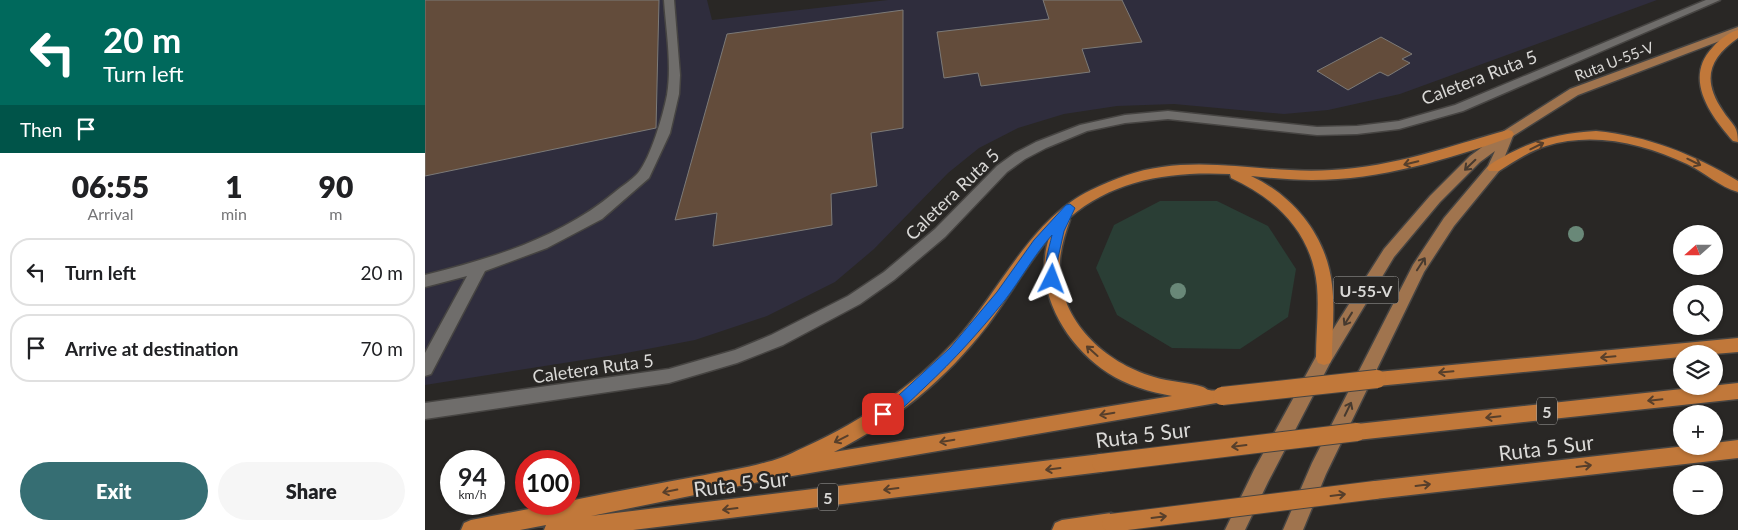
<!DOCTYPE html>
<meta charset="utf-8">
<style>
body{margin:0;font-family:Lato,sans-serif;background:#f6f6f6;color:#202124;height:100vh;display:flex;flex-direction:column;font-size:19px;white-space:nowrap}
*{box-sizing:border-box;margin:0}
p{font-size:16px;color:#757577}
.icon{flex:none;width:28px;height:28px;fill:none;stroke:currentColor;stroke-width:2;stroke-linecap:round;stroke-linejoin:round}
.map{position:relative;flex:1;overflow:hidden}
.panel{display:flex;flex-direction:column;background:#fff;width:425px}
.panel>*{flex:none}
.hud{background:#00695c;color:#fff;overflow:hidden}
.needle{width:32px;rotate:249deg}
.controls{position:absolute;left:1248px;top:225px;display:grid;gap:10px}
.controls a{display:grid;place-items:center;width:50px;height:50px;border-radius:50%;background:#fff;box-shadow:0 1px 4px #0004;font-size:25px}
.speed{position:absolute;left:15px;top:450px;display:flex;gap:10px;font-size:25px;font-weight:700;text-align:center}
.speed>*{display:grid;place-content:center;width:65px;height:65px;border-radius:50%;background:#fff;box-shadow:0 1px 4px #0004;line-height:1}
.speed small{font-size:12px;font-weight:400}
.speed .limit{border:8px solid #d22;background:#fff;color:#111}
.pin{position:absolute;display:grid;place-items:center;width:42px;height:42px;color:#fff;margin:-21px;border-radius:10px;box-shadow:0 2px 8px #0006}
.me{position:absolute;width:55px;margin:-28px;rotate:3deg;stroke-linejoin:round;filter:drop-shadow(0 0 4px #0008)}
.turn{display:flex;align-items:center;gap:18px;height:105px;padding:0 20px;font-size:22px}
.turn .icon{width:65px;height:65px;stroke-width:2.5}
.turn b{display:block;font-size:35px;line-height:42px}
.then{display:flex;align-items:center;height:48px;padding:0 20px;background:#0003;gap:10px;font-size:19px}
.eta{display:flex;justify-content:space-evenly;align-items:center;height:85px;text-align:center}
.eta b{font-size:30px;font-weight:800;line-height:35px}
.button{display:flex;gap:10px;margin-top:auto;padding:10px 20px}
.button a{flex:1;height:58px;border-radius:30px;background:#366e73;color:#fff;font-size:20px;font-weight:800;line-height:58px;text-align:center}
.button a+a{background:#f6f6f6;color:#202124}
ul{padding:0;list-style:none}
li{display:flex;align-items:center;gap:15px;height:68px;margin:0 10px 8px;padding:0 10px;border:2px solid #e0e0e0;border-radius:20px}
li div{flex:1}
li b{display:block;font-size:19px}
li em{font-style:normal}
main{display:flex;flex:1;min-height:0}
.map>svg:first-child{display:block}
.industrial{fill:#2f2d3d}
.green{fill:#2a3e35}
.building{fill:#634c3b;stroke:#7c7a78}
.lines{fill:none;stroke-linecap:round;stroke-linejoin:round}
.minor-casing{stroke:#464442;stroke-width:3}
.major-casing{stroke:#464442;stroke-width:3}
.highway-casing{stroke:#464442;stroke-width:3}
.minor{fill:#6f6d6b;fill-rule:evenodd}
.major{fill:#a0744e;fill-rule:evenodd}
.highway{fill:#c1783a;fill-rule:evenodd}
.highway-bridge-casing{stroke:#464442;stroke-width:20;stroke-linecap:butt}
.highway-bridge{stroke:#c1783a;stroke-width:18}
.tree{fill:#698878}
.oneway{stroke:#573f2b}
.oneway2{stroke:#473a2f}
.route{fill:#1a73e8;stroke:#114b97}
.labels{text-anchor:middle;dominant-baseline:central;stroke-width:5;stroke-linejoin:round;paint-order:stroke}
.far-street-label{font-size:15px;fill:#dad9d7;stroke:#292725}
.shield{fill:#292725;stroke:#a5a4a2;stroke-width:1}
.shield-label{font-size:16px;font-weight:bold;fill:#dad9d7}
.street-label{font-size:18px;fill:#dad9d7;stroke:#292725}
.near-street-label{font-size:21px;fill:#dad9d7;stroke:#292725}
</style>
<main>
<section class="panel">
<div class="hud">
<div class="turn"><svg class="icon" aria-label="left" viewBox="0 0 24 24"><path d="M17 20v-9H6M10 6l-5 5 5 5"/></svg><div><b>20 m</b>Turn left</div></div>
<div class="then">Then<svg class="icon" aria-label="arrive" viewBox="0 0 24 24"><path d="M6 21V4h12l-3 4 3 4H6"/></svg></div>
</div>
<div class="eta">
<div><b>06:55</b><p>Arrival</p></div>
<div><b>1</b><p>min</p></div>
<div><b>90</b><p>m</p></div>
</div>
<ul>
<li><svg class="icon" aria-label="left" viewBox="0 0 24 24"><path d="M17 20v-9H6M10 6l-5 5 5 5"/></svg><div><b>Turn left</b></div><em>20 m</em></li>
<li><svg class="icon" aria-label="arrive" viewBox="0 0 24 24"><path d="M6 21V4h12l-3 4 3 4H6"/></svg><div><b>Arrive at destination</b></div><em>70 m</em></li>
</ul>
<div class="button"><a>Exit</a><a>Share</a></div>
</section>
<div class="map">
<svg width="1313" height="530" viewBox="0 0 1313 530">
<rect width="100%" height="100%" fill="#292725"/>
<path class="industrial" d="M0 0H282L287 20 463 0H1232L975 94 903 110 859 114 749 104 692 106 639 114 593 128 554 148 523 173 449 249 410 282 342 316 270 340 196 354 0 385Z"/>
<path class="green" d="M735 201H792L843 226 871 269 863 317 815 349 747 348 692 315 671 268 689 225Z"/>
<path class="building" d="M0 0H234L231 128 0 176Z
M618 0H697L717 42 657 49 665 72 556 86 553 73 519 78 512 32 624 19Z
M478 10V128L446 133 452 186 406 194 407 225 288 246 292 213 250 220 302 34Z
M956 37 987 54 977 59 985 63 963 76 955 72 923 90 892 71Z"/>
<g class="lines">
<defs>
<path id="minor" d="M239 0H249L255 75 254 94 245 133 224 178 177 219 122 248 60 271 6 374 0 376V353L42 276 0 287V275C68 258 135 238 190 192 197 186 207 180 213 173 226 157 238 115 242 95 247 65 241 30 239 0Z
M1281 0H1295L1038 111 974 129 932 134 892 135 743 119 700 123 662 131 621 148 600 159 582 172 520 237 469 280 435 304 358 345 312 363 244 383 0 419V403L244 369 310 350 346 335 423 296 459 272 510 229 572 166 590 153 611 142 655 125 700 115 743 111 892 127 932 126 974 121 1030 105Z"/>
<path id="major" d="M1313 27V34L1153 95 1088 136 1074 171 1029 226 999 272 901 474 878 530H858L887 463 988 265 1019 218 1063 166 1070 151 1055 162 1015 202 969 257 905 363 843 482 820 530H800L829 470 893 353 959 249 1005 196 1045 156 1079 131 1145 89Z"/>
<path id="highway" d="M1313 30V38C1283 59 1277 80 1298 111 1307 125 1313 125 1313 142L1308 141C1285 115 1258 78 1288 47 1294 40 1304 32 1313 30Z
M1083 130 1087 131 1089 134 1087 137C1023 159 956 180 887 180 866 180 846 178 826 176 869 196 902 237 907 285 910 309 907 334 907 358L905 363 899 365 893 363 891 358C891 334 894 310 892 286 887 233 852 199 806 178L805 174C747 171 689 179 644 218L645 220C640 234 636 246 635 261 631 318 678 362 729 377 745 382 762 382 778 387 781 388 782 390 784 390 791 392 796 388 803 391L806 396 803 401 344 480 166 516 676 454 683 457 685 463 683 469 676 472 208 530H119L121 525 95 530H36L39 523 46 520 130 504H144V501C189 492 234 483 280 475 300 471 322 468 342 462 356 459 369 452 382 446 437 421 487 387 529 342 574 293 605 219 666 190 689 179 712 170 737 167 794 159 850 174 907 170 969 167 1024 146 1083 130ZM624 238C607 289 640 345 683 373 701 385 725 392 747 396L409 452C469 422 522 378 562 326 584 297 601 266 624 238Z
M1171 131C1223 136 1268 154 1313 181V192C1295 187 1279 172 1262 164 1219 144 1169 131 1121 146 1104 151 1089 162 1074 171H1064L1062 168C1066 163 1072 160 1078 157 1108 140 1136 133 1171 131Z
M1313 338V352L1289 354H1256V357L952 386 946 384 943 379 946 374 952 372Z
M1313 383V399L932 440 926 438 923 432 926 426 932 424Z
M1313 440V458L950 499 943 497 941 490 943 483 950 481 1261 446H1289V443Z
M686 513 693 516 696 523 693 530H627L630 523 637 520Z"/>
</defs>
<use href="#minor" class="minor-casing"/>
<use href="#major" class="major-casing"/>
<use href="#highway" class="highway-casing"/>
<use href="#minor" class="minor"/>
<use href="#major" class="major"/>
<use href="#highway" class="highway"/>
<defs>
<path id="highway-bridge" d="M797 396 952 379
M676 463 932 432
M686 523 950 490"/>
</defs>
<use href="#highway-bridge" class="highway-bridge-casing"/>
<use href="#highway-bridge" class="highway-bridge"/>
</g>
<g class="tree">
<circle cx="1151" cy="234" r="8"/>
<circle cx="753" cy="291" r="8"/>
</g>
<defs><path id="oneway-shaft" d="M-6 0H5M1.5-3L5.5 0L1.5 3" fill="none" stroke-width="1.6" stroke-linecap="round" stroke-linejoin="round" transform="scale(1.25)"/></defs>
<g class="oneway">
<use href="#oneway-shaft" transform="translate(1112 146) rotate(-26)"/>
<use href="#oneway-shaft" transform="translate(1269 162) rotate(26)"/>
<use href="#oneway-shaft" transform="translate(986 163) rotate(167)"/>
<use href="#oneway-shaft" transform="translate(667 351) rotate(-138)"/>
<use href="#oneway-shaft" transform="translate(1183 357) rotate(175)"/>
<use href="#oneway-shaft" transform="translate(1021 372) rotate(175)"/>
<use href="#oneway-shaft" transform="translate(1230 400) rotate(174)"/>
<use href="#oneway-shaft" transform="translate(682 414) rotate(170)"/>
<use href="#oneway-shaft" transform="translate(1068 417) rotate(174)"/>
<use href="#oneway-shaft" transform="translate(416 439) rotate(153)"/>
<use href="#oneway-shaft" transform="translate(522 441) rotate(170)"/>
<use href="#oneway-shaft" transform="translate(814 446) rotate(173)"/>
<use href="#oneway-shaft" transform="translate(1159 466) rotate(-7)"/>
<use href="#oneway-shaft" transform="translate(628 469) rotate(173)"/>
<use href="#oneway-shaft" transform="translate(998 485) rotate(-7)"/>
<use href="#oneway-shaft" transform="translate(466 489) rotate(173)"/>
<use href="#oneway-shaft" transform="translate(245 491) rotate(169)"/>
<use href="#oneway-shaft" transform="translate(913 495) rotate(-7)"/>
<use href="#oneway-shaft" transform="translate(305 509) rotate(173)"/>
<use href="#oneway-shaft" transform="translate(734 517) rotate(-7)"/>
</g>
<g class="oneway2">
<use href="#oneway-shaft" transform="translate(1045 165) rotate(136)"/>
<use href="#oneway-shaft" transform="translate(996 264) rotate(-57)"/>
<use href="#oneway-shaft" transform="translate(923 319) rotate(122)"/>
<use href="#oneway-shaft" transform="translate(923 409) rotate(-64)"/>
</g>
<path class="route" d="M645 204 650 208 639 231 633 258 631 282H623C617 268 624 249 627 235 609 255 596 279 580 300 555 331 529 360 500 387 488 398 474 414 458 420L454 418 452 414 454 410 474 395 525 348 572 292 609 240 641 205Z"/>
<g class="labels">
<g class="far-street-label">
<text transform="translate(1189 61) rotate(-21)">Ruta U-55-V</text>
</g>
<g class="shield">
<rect x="908.5" y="276.5" width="65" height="27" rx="4"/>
<rect x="1112" y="397.5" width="20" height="27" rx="4"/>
<rect x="393" y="483.5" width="20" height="27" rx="4"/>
</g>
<g class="shield-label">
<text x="941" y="290">U-55-V</text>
<text x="1122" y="411">5</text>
<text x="403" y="497">5</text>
</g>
<g class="street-label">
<text transform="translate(1054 77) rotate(-21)">Caletera Ruta 5</text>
<text transform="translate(527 194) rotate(-44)">Caletera Ruta 5</text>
<text transform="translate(168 368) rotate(-8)">Caletera Ruta 5</text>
</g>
<g class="near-street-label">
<text transform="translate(718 434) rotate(-7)">Ruta 5 Sur</text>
<text transform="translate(1121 447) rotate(-7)">Ruta 5 Sur</text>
<text transform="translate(316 483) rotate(-7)">Ruta 5 Sur</text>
</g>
</g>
</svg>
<div class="controls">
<a><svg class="needle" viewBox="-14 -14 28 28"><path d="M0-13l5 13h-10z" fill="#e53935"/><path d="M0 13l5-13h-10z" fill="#757577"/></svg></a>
<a><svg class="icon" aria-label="search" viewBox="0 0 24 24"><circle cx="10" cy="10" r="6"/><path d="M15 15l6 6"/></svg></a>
<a><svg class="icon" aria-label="layers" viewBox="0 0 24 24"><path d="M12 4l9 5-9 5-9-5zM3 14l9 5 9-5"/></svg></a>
<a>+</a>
<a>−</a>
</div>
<div class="speed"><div>94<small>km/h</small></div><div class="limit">100</div></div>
<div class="pin" style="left:458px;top:414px;background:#d93025"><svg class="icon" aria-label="arrive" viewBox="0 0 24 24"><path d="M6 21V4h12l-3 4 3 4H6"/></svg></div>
<svg class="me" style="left:627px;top:279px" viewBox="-20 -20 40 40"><path d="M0-17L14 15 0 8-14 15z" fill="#1a73e8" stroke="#fff" stroke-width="4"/></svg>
</div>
</main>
